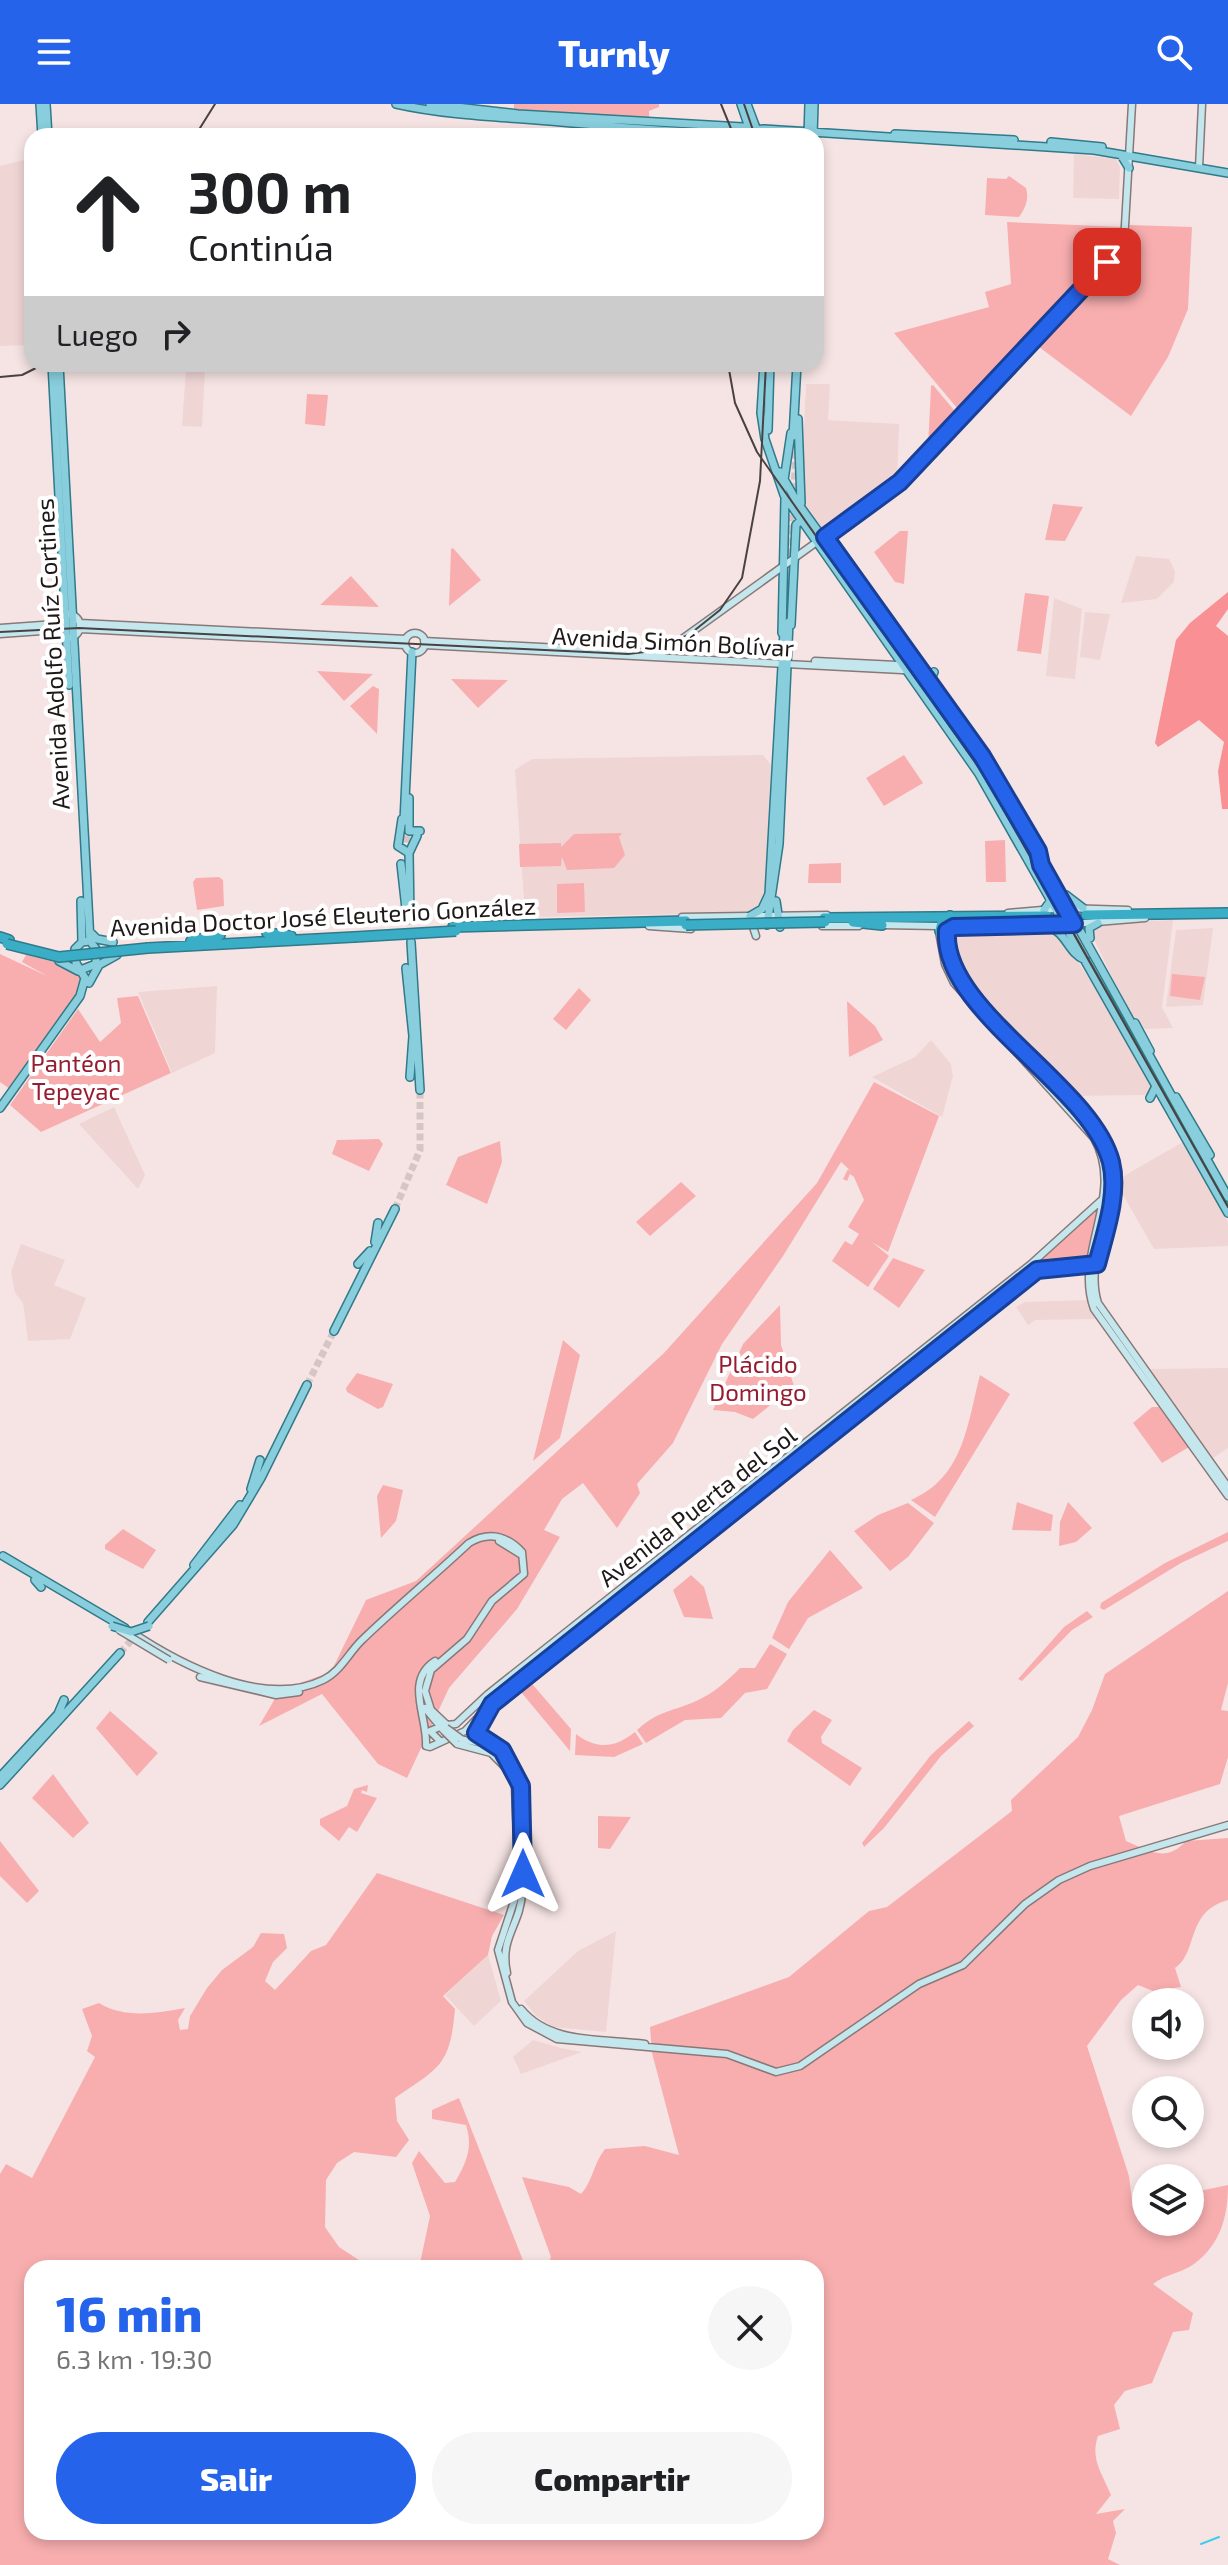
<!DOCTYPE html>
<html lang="es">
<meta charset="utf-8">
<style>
body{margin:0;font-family:"Exo 2",sans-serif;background:#f6f6f6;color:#202124;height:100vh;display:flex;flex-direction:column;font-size:30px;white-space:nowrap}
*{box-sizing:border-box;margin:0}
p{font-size:26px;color:#757577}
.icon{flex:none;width:44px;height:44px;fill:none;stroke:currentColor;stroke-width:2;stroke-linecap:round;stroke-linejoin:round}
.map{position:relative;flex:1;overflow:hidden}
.side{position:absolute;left:24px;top:2156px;width:800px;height:280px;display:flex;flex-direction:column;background:#fff;border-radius:24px;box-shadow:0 4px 12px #0003}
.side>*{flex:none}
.top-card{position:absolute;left:24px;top:24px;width:800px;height:244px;border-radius:24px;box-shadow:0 4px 12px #0003;background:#fff;color:#202124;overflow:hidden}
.fabs{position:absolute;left:1132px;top:1884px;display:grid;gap:16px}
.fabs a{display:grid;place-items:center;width:72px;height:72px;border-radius:50%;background:#fff;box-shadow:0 4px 12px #0003;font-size:40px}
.pin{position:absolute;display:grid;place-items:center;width:68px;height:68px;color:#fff;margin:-34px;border-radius:16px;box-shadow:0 4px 12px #0006}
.me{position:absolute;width:88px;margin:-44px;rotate:0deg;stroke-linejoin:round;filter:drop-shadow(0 0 6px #0008)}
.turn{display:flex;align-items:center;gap:28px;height:168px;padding:0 32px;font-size:36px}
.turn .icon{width:104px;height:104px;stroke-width:2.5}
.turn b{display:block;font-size:56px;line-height:68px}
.then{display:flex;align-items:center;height:76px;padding:0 32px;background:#0003;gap:16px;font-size:30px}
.round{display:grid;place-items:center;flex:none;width:84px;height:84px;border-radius:42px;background:#f6f6f6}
.head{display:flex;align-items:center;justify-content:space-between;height:136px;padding:0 32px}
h1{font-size:48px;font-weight:800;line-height:60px;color:#2563eb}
.action{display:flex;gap:16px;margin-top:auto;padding:16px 32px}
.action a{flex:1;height:92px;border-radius:48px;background:#2563eb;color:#fff;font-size:32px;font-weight:800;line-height:92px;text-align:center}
.action a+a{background:#f6f6f6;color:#202124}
header{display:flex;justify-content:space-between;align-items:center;height:104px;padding:0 32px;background:#2563eb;color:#fff;font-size:36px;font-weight:800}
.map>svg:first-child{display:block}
.built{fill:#f0d5d5}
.green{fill:#f8aeaf}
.forest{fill:#f89094}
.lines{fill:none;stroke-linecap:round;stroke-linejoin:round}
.stream{stroke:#3aceec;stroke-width:2}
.primary-tunnel{stroke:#d6c5c5;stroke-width:7;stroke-dasharray:7 3.5;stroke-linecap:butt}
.highway-tunnel{stroke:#d6c5c5;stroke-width:9;stroke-dasharray:9 4.5;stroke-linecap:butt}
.secondary-casing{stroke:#887878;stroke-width:9}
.primary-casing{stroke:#307a89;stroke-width:10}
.highway-casing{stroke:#307a89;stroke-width:12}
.secondary{stroke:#c4e7ee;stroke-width:6}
.primary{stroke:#89cedd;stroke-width:7}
.highway{stroke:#3aaec6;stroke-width:9}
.rail{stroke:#4a4242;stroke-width:2}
.secondary-bridge-casing{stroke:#887878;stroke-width:9;stroke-linecap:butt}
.primary-bridge-casing{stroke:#307a89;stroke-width:10;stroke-linecap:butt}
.highway-bridge-casing{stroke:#307a89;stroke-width:12;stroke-linecap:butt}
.secondary-bridge{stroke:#c4e7ee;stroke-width:6}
.primary-bridge{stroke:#89cedd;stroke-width:7}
.highway-bridge{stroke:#3aaec6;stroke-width:9}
.route-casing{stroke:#184099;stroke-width:20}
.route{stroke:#2563eb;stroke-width:14}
.labels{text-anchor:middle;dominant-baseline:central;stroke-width:8;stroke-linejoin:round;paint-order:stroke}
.street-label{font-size:24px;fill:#1e1818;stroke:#fff}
.park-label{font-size:24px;fill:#961c30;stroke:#fff}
</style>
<header><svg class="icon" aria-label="menu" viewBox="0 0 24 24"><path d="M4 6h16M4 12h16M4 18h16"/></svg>Turnly<svg class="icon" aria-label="search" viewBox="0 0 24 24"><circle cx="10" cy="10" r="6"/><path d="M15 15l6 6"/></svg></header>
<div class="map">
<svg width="1228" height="2461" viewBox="0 0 1228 2461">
<rect width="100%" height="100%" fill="#f6e4e4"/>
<path class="built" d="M1074 50 1116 55 1120 63 1119 95 1073 94Z
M32 54V241L0 242V62Z
M186 265 205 267 202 323 182 322Z
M806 280H830L828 316 899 320 897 377 827 428 823 427 801 394Z
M1136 452 1169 455 1175 467 1174 478 1157 495 1121 499Z
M1054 494 1082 505 1075 575 1046 572Z
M1085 508 1110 510 1100 556 1080 553Z
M763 651 771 661 764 797 757 805 749 809 529 813 525 810 515 666 532 655Z
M1173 816 1162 903 1173 924 1145 925 1128 906 1089 825 1099 820Z
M1213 824 1203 901 1166 903 1176 826Z
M1050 826 1062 833 1095 884 1152 984 1148 991 1069 992 967 881 949 845V829L953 827Z
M217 882 215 949 172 969 138 888Z
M931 936 951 960 953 972 942 1013 872 973 915 953Z
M114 1003 145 1071 138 1085 79 1020Z
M1183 1038 1228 1118V1142L1154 1145 1115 1077Z
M21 1140 65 1156 54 1181 86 1194 70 1235 28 1237 23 1199 15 1189 11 1168Z
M1087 1196 1095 1215 1035 1216 1028 1221 1016 1203 1025 1198Z
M1228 1264V1344L1213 1354 1148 1265Z
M616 1827 606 1928 553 1923 536 1912 524 1897 578 1847Z
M488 1851 501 1897 474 1922 445 1891Z
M533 1936 561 1944 582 1948 521 1970 513 1953Z"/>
<path class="green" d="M514 0H659V3L649 7V15L514 6Z
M1009 72 1026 84C1029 94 1026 104 1019 113L985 111 987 74 1006 75Z
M1007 118 1124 123 1123 137 962 310 894 229 989 203 985 188 1011 180Z
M1130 121 1192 123 1188 205 1168 253 1131 312 1035 240 1128 137Z
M933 281 959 312 928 344 931 282Z
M307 290 328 291 325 322 305 320Z
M1053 400 1083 403 1065 437 1045 436Z
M900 427H908L904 480 895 478 874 448Z
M453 444 481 476 449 502 451 445Z
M351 472 379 503 320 501Z
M1025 489 1049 492 1041 550 1017 547Z
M317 567 373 570 344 597Z
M451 575 508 576 478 604Z
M373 582 379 585 377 630 350 602Z
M904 651 923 679 884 702 866 674Z
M622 729 619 733 625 751 614 764 567 766 562 753 561 762 520 763 519 740 561 739V743L574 730Z
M1005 736 1006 778H986L985 737Z
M841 759V779H808L809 760Z
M219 773 223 776 224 802 197 806 193 778 196 774Z
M584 779 585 808 557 809V780Z
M0 850 47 872 22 858 26 851 74 863 82 875 80 887 10 985 0 978Z
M1172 870 1205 873 1200 896 1170 892Z
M579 884 591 896 566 926 553 915Z
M138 892 171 969 41 1028 10 1001 78 905 100 938 121 919 117 894Z
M847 897 875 922 883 936 849 953Z
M874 978 939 1012 888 1148 872 1138 889 1152 868 1183 832 1157 845 1137 852 1141 859 1130 848 1123 864 1096 854 1073 850 1070 847 1077 843 1075 848 1065 853 1069 841 1058 783 1152 722 1240 673 1339 637 1380 640 1389 617 1424 583 1379 562 1395 544 1426 560 1433 517 1505 449 1584 407 1674 378 1660 322 1590 259 1622 280 1586 331 1568 366 1496 416 1477 664 1249 817 1079Z
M379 1035 383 1040 369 1067 332 1050 337 1036Z
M500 1037 502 1058 487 1100 446 1081 458 1053Z
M681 1078 696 1092 650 1132 636 1118Z
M1101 1098 1086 1161H1035V1160Z
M893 1154 925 1166 899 1204 873 1185Z
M780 1201 781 1241 794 1282 753 1315 735 1308 713 1306 743 1240Z
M563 1236 580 1251 560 1334 533 1357Z
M357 1269 393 1280 383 1303 378 1305 347 1288 346 1284Z
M980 1271 1010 1290 935 1413 911 1396C964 1373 967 1321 980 1271Z
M1152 1303H1159L1189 1343 1162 1359 1133 1319Z
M383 1381 403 1386 396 1417 381 1434 377 1392Z
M1017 1398 1053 1411 1051 1427 1012 1426Z
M1068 1398 1092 1424 1076 1438 1059 1442 1060 1418Z
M908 1399 934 1419 908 1453 890 1467 854 1427 878 1411Z
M123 1425 156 1446 143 1465 105 1445V1441Z
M1228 1428V1437L1181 1459 1104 1506 1100 1504 1101 1499 1165 1459Z
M830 1446 863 1484 808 1514 789 1545 772 1534 788 1498Z
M691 1471 704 1483 713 1515 684 1513 673 1486Z
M1228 1487V1579L1221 1606 1228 1607V1653L1220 1680 1119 1712 1126 1737C1150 1747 1166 1759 1186 1737L1228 1734V1796C1185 1808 1199 1848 1175 1864L1181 1883 1153 1887 1138 1881 1121 1896 1087 1942 1129 2072 1133 2104 1146 2103V2118H1190V2089L1228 2081C1228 2112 1221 2140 1194 2160 1182 2169 1165 2170 1153 2180L1193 2209 1189 2226 1173 2228 1152 2279 1125 2287 1114 2301 1120 2325 1098 2332C1090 2355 1102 2369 1111 2391L1096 2410 1125 2405 1113 2417 1116 2429 1108 2455 1120 2461H0V2070L6 2060 32 2074 95 1953 87 1947 92 1932 82 1905 99 1899C125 1915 156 1909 185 1904L178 1916 180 1926 188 1925 190 1912 207 1884 222 1866 253 1843 261 1829 284 1830 287 1844 273 1858 265 1877 275 1886 311 1847 326 1841 377 1769 504 1811 492 1832 488 1851 443 1892 455 1905C450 1962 440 1963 395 1994L397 2017 409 2036 396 2053 354 2048 337 2059 326 2076 325 2123 339 2143 371 2164H32V2428H816V2164H546L551 2153 522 2073 569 2083 581 2090C593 2077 593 2060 605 2045L645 2042 679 2051 652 1949 650 1923 789 1873 869 1807 887 1803 1012 1707 1011 1696 1078 1633 1092 1606 1105 1570Z
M1087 1507 1093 1513 1072 1526 1022 1577 1018 1575 1064 1523Z
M770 1540 787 1550 767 1585 745 1589 721 1614 685 1616 646 1639 637 1626C658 1607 670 1608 694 1598 713 1590 726 1578 740 1564H755Z
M527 1574 571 1625 570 1647 516 1582Z
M814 1606 832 1616 821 1633 822 1639 862 1664 850 1682 787 1637 793 1626Z
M110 1607 158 1649 137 1672 96 1624Z
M969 1617 974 1622 941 1652 884 1724 864 1743 862 1739 931 1651Z
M635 1628 643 1640 614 1653 575 1651 576 1630C597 1646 615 1644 635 1628Z
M53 1670 89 1719 73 1734 32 1694Z
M368 1681 367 1688 362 1686 361 1689 377 1694 357 1728 349 1723 339 1737 320 1721V1715L347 1702 354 1685Z
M598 1712 631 1713 610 1745 598 1744Z
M0 1737 39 1787 27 1799 0 1772Z
M459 1994 526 2164H419L430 2112 412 2059 419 2047 445 2079 455 2078C467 2058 473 2043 466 2021L432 2015V2006Z"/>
<path class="forest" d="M1228 488V505L1216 522 1228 532V705H1222L1218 667 1224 638 1199 616 1158 643 1155 639 1176 536 1190 519Z"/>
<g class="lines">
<path class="stream" d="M1201 2440 1219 2433"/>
<path class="primary-tunnel" d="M792 428 796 345
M787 462 789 423
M406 721 407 752
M410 814 411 838
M395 1105 420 1046V986
M307 1281 334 1227
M120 1549 137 1530"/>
<path class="highway-tunnel" d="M1047 815 1086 814"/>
<defs>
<path id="secondary" d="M1199 64 1202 0
M56 522a12 12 0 1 1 24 0a12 12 0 1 1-24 0Z
M80 519 406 535
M0 524 56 520
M80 525 405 541
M405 539a10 10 0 1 1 20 0a10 10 0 1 1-20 0Z
M0 530 56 526
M424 537 656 549
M424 541 921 567
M657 553 900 378 1124 139 1132 0
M815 557 917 562
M1008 809 1065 804 1128 806
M682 813 827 811
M882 821 938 822 945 860 954 879 1094 1034C1126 1091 1073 1148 1094 1205L1228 1392
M649 822 691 825
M822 822H859
M1049 822 1145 814
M753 823 756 832
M1018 823H951C919 856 1074 998 1097 1028 1139 1084 1080 1141 1098 1199L1228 1383
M499 1437 520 1450
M130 1527C179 1560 264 1605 323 1576 340 1568 348 1550 361 1537 396 1503 434 1472 469 1439 489 1427 507 1432 522 1448L524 1470 492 1497 467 1535 431 1566 425 1587 431 1606
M435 1557C404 1577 428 1613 426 1642L430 1643 465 1627 485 1606 549 1554 1037 1166 1097 1160
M200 1573 276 1591 299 1588
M425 1604 444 1627
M429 1604 447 1621 456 1620 488 1590 1031 1160 1105 1093
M490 1605 476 1629 502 1647
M461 1635C471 1638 483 1638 492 1643 531 1665 523 1716 523 1753
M440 1637 430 1627 440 1623
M457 1640 491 1649 507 1665 515 1681 519 1782 498 1846 512 1898 527 1919 557 1935 727 1950 776 1968 800 1962 919 1880 963 1861 1025 1800 1059 1776 1090 1762 1228 1721
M507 1869C499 1833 521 1821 522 1788
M521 1905C550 1941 603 1934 645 1940"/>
<path id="primary" d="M40 0 42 32
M46 0 48 32
M396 0C450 12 506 13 561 18 628 23 697 33 764 25L1094 46 1228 69
M430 0 518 10 743 23
M741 0 752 32
M747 0 759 32
M895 30 1014 36
M808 32 809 0
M813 32 814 0
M1051 38 1102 43
M1121 51 1129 64
M52 260 69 581
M59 260 90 837
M764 260 761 309 765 335 784 391 979 670 1228 1109
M798 315 801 399
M768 326 770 260
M793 332 797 260
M780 368 797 398C863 491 938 583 996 681 1077 816 1150 955 1228 1093
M784 376 791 329
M791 521 796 421 800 417
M782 529 785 394
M929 579 934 568
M409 694V727H420
M402 715 398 742 409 749
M404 717 412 548
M401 760 407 814
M769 790 784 527
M1066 791 1083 804
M81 797 82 838
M776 797 780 823
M1044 806 1051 796
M750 812 762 805 769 790
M410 813 409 749 417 732
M767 821 779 740 789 518
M1048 822C1067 829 1068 849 1085 856
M90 828 97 835 113 838
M1090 834 1089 824 1098 819
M411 838 420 986
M59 857 78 867
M406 864 413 932 410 973
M89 879 99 861 117 851
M1135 919 1150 947
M1176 993 1210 1051
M1150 994 1156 982
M0 1004 80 892 85 874 76 859 75 845 82 838 90 837 96 845V860L83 865
M375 1138 378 1119
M358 1160 370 1147
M334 1227 395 1105
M251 1385 260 1356
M3 1452 125 1524
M194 1461 240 1401
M35 1476 41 1483
M148 1518 233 1421 261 1374 307 1281
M58 1610 64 1596
M0 1673 58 1610
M0 1681 120 1549"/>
<path id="highway" d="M1086 811 1228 809
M824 814 1047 812
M994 816 1043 823
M853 818 882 821
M453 823 686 817
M940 827 942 818 950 812
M267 829 291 832
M0 833 9 836
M191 837 220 831
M148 844 354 833"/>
</defs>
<use href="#secondary" class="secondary-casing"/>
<use href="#primary" class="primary-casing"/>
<use href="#highway" class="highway-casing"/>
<use href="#secondary" class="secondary"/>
<use href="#primary" class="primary"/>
<use href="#highway" class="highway"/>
<path class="rail" d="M721 0 734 32
M744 0 755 32
M195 32 215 0
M728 260 735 299 757 348 984 671 1228 1103
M0 273 22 271 44 260
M0 528 79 524 628 550 653 547 690 530 720 506 742 474 760 377 766 260"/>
<defs>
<path id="secondary-bridge" d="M119 1526 169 1556
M446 1624 461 1635
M444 1627 457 1640"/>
<path id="primary-bridge" d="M112 1522 131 1528 149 1522"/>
<path id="highway-bridge" d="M686 821 825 818
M354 833 456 827
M7 840 59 853 148 844"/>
</defs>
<use href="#secondary-bridge" class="secondary-bridge-casing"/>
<use href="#primary-bridge" class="primary-bridge-casing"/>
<use href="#highway-bridge" class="highway-bridge-casing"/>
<use href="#secondary-bridge" class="secondary-bridge"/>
<use href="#primary-bridge" class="primary-bridge"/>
<use href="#highway-bridge" class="highway-bridge"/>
</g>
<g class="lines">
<defs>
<path id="route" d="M523 1770 521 1682 502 1646 476 1629 492 1600 1037 1166 1097 1160C1105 1129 1119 1090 1111 1058 1091 981 941 906 947 827L954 823 1074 820 1041 761 1038 747 982 652 825 433 900 378 1107 158"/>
</defs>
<use href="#route" class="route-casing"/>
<use href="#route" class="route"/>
</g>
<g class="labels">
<g class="street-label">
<text transform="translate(673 537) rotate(3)">Avenida Simón Bolívar</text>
<text transform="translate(52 550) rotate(-93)">Avenida Adolfo Ruíz Cortines</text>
<text transform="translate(323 812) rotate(-3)">Avenida Doctor José Eleuterio González</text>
<text transform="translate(697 1402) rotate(-38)">Avenida Puerta del Sol</text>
</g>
<g class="park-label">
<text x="76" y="958">Pantéon<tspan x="76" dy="28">Tepeyac</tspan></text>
<text x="758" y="1259">Plácido<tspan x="758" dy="28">Domingo</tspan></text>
</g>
</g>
</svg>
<div class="fabs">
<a><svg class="icon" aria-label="sound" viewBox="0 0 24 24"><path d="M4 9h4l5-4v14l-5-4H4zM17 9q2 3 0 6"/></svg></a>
<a><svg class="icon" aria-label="search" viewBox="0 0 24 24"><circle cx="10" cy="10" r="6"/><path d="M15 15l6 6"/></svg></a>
<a><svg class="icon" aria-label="layers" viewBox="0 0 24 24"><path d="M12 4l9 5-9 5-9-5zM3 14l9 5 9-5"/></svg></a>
</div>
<div class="pin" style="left:1107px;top:158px;background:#d93025"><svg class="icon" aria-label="arrive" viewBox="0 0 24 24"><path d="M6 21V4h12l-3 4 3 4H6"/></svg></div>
<svg class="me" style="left:523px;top:1770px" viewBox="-20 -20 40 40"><path d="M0-17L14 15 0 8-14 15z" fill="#2563eb" stroke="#fff" stroke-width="4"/></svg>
<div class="top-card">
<div class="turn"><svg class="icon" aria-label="ahead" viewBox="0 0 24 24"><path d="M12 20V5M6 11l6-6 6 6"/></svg><div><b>300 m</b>Continúa</div></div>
<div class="then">Luego<svg class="icon" aria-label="right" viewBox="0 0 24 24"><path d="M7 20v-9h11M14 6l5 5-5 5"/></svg></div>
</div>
<section class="side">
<div class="head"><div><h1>16 min</h1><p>6.3 km · 19:30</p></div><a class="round"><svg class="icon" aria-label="close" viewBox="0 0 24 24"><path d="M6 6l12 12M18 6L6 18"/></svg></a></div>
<div class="action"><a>Salir</a><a>Compartir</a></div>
</section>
</div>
